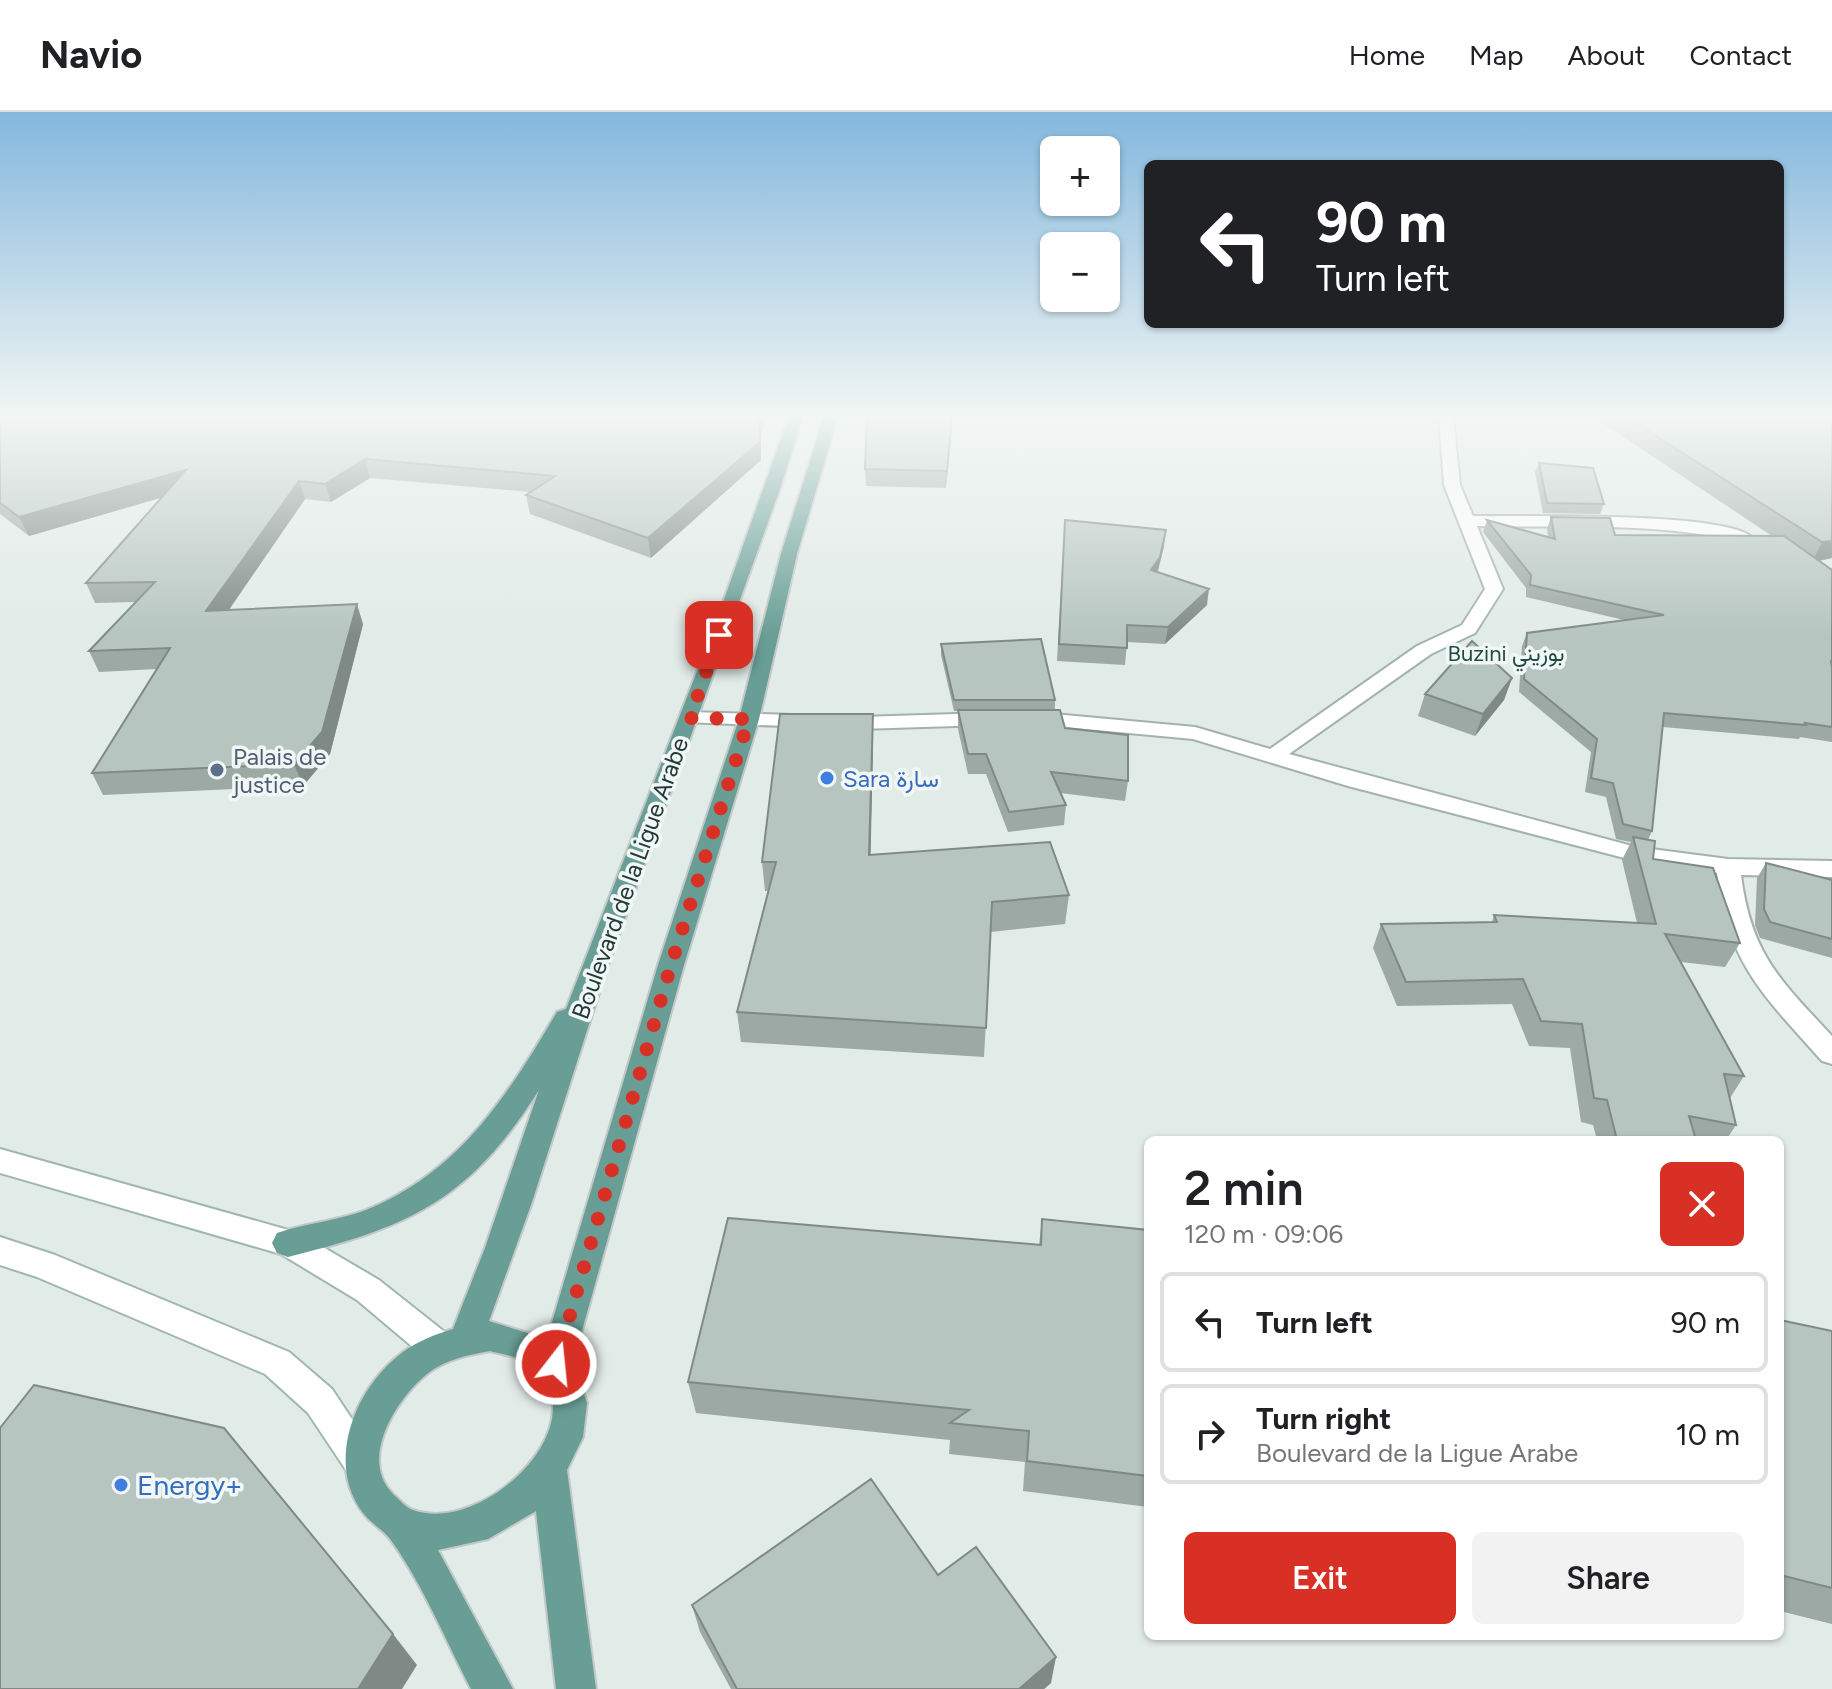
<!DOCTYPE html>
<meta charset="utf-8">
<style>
body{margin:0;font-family:Figtree,Vazirmatn,sans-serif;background:#f2f2f2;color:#202124;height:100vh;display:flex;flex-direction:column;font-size:30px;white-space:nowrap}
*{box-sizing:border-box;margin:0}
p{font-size:26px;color:#757577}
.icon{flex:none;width:44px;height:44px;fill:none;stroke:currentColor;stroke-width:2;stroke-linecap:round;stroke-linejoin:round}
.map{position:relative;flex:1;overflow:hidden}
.side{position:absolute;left:1144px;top:1024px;width:640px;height:504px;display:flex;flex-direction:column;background:#fff;border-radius:12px;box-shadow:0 2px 6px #0004}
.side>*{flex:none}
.hud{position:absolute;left:1144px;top:48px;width:640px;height:168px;border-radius:12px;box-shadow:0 2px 6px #0004;background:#202124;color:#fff;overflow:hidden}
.controls{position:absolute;left:1040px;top:24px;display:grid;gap:16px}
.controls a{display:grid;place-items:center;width:80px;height:80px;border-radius:12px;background:#fff;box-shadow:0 2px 6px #0004;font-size:40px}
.pin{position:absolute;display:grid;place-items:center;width:68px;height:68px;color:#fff;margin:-34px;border-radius:16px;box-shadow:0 4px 12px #0006}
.me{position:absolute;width:88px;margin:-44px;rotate:16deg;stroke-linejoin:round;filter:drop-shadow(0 0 6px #0008)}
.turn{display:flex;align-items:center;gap:28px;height:168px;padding:0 40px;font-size:36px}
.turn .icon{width:104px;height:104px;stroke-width:2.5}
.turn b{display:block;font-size:56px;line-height:68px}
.round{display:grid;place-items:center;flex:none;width:84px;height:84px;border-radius:12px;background:#f2f2f2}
.overview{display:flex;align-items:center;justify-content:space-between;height:136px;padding:0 40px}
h1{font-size:48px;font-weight:600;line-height:60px}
.action{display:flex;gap:16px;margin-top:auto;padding:16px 40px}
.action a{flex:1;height:92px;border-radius:12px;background:#d93025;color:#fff;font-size:32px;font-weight:600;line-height:92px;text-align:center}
.action a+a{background:#f2f2f2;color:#202124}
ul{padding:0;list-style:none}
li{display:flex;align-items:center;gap:24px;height:100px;margin:0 16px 12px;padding:0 24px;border:4px solid #e0e0e0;border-radius:12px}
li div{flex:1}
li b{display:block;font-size:30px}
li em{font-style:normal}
header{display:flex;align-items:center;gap:48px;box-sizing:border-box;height:112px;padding:0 40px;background:#fff;border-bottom:2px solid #e0e0e0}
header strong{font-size:38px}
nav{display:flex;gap:44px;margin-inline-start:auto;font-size:28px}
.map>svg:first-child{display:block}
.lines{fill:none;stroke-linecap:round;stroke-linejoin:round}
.minor-casing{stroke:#a4b2ae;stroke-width:4}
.secondary-casing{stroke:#a0b6b0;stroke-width:4}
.primary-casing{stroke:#c1c8c7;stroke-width:4}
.minor{fill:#fff;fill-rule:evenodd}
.secondary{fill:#fff;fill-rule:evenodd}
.primary{fill:#689e95;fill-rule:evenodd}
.wall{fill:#9da9a5}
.shaded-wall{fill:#7f8a86}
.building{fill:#b6c5c0;stroke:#7f8a86;stroke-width:2}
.route{stroke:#d93025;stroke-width:14;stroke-dasharray:0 25.2}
.service-dot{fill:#5c6f8a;stroke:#f1f7f5;stroke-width:3}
.shop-dot{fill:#3f7fe0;stroke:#f1f7f5;stroke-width:3}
.labels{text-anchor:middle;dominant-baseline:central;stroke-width:7;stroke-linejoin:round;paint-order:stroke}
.far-neighbourhood-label{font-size:22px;fill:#204b44;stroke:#f1f7f5}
.service-label{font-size:24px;fill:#4e5e75;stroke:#f1f7f5;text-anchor:start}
.shop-label{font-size:24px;fill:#366cbe;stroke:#f1f7f5;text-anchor:start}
.street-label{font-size:24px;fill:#223a36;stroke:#f1f7f5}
.near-shop-label{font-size:28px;fill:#366cbe;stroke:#f1f7f5;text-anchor:start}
</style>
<header>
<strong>Navio</strong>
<nav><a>Home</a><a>Map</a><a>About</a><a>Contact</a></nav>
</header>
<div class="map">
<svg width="1832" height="1577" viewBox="0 0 1832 1577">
<rect width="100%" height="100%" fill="#e1ebe7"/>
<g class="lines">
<defs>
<path id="minor" d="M1439 304H1453L1460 373 1473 404C1521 405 1726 399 1753 426L1745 431C1659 409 1565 416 1477 414L1503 477 1475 521 1431 542 1289 642 1636 735 1728 747 1832 749V765L1741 763C1751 842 1780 868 1832 924V952L1822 949C1765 885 1727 851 1717 761L1636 749 1348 674 1193 627 1032 612 1022 606 1032 600 1195 615 1270 637 1417 534 1462 513 1485 477 1444 373Z
M690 600 860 605 988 601 998 607 988 613 860 617 683 610 680 606 683 602Z"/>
<path id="secondary" d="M0 1037 299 1121 379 1168 451 1225 456 1236 451 1247 439 1251 427 1247 357 1188 281 1142 0 1061Z
M0 1125 55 1143 289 1240 332 1277 379 1348 374 1361 361 1366 348 1361 308 1301 265 1262 37 1165 0 1153Z"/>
<path id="primary" d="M789 304H803L781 374 607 856 532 1090 489 1209 547 1227 658 853 739 607 781 442 824 304H838L797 442 759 607 684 853 573 1251 587 1291 583 1325 567 1358 596 1577H556L536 1399 488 1427 438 1438 513 1577H471C446 1529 424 1475 393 1431 382 1414 366 1412 354 1386 330 1335 361 1271 403 1240 418 1229 436 1222 453 1217L485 1136 539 978C469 1088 412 1114 288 1145L277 1141 272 1131 277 1121C306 1111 337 1109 366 1098 459 1061 508 983 557 900L566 897 715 513ZM490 1239C501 1242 516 1244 525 1250 608 1301 487 1425 413 1398 406 1396 400 1388 394 1383 357 1348 397 1286 427 1262 446 1247 468 1243 490 1239Z"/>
</defs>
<use href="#minor" class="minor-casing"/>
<use href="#secondary" class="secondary-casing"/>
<use href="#primary" class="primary-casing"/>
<use href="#minor" class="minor"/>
<use href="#secondary" class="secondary"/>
<use href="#primary" class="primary"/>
</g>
<path class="wall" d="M0 304H767L761 322V348L651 446 530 402 526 383 530 380 370 366 331 390 305 387 229 498 363 512 330 642 303 674 103 683 92 661 157 557 99 560 89 539 135 490 95 491 86 471 161 386 29 424 0 402Z
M953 304 946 376 866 374 865 357Z
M1592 304H1832V446L1819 449 1832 458V630L1800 625 1799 627 1663 615 1652 719 1648 728 1653 747 1740 831 1725 855 1681 850 1744 964 1730 986 1736 1013 1726 1028H1597L1593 1013 1581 1010 1570 936 1529 934 1512 892 1397 894 1373 836 1381 812 1492 810 1494 803 1637 811 1622 748 1631 730 1616 727 1606 685 1585 680 1591 640 1519 580 1522 534 1527 521 1624 508 1526 485V476L1483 420 1487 408 1548 425 1547 417 1551 405 1615 423 1772 424Z
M1539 351 1604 392 1600 402 1543 401 1535 360Z
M1064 423 1164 434 1158 460 1207 493 1165 532 1127 530 1125 553 1057 549Z
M941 532 1055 588V598L1065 616 1128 669 1125 689 1060 681 1066 693 1064 713 1008 720 986 662H968L958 617V599H954L941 543Z
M1512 566 1504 588 1475 624 1418 604 1425 582Z
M873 630 870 743 1069 783 1065 812 991 820 984 945 741 930 737 900 768 779H765L762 750Z
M1766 751 1832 768V846L1760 826 1755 813 1757 766Z
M1042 1107 1148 1118V1395L1023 1379 1025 1350 949 1342 950 1328 696 1301 688 1270 1039 1133Z
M1780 1208 1832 1219V1512L1780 1499Z
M938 1463 1051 1571 1044 1577H731L700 1520 692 1493Z"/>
<path class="shaded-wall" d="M759 304H767L761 322V348L651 446 648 426Z
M952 304H953L946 376 947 359Z
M365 347 370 366 331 390 325 372Z
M186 358 193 376 29 424 19 405Z
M299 369 305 387 214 519 206 499Z
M1166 418 1164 434 1157 461 1151 458Z
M1832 429V446L1812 450 1822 430Z
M1209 477 1207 493 1165 532 1168 515Z
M357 492 363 512 330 642 303 674 294 652Z
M1512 566 1504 588 1475 624 1483 602Z
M873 602V630L870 772 869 743Z
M393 1522 417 1553 402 1577H358Z
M1056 1545 1051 1571 1044 1577H1019Z"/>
<path class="building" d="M0 304H759L760 330 648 426 526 383 555 364 365 347 325 372 299 369 206 499 357 492 322 620 294 652 92 661 170 536 89 539 155 470 86 471 186 358 19 405 0 391Z
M867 304H952L947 359 865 357Z
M1625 304H1832V429L1822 430Z
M1539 351 1593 356 1604 392 1547 391Z
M1551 405 1610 406 1615 423 1784 424 1832 458V548L1831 549 1832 555V615L1805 611 1806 613 1664 601 1652 719 1623 712 1613 671 1591 666 1597 627 1524 567 1527 521 1664 503 1530 473 1531 463 1487 408 1555 427Z
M1065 408 1166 418 1160 445 1151 458 1209 477 1168 515 1127 513V536L1059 532Z
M1041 527 1055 588H954L941 532Z
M1472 529 1512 566 1483 602 1425 582Z
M958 598H1060L1065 616 1128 623V669L1051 660 1066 693 1009 700 986 642H968Z
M780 602H873L869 743 1050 730 1069 783 992 790 986 916 737 900 776 750H762Z
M1633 725 1655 729 1653 747 1713 756 1740 831 1665 822 1744 964 1724 962 1736 1013 1689 1004 1696 1028H1617L1607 988 1594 986 1582 912 1541 909 1523 867 1406 870 1381 812 1497 810 1494 803 1656 812Z
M1766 751 1832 768V827L1770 810 1764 797Z
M728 1106 1041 1133 1042 1107 1148 1118V1364L1027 1349 1029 1319 950 1311 969 1298 688 1270Z
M1780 1208 1832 1219V1476L1780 1463Z
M34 1273 224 1316 393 1522 358 1577H0V1316Z
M871 1367 938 1463 976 1435 1056 1545 1019 1577H737L692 1493Z"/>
<linearGradient id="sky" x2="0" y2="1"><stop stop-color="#83b8dd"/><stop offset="0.58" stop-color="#f2f6f4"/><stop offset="1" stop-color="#f2f6f4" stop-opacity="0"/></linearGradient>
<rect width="1832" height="525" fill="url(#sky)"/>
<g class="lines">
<path class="route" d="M556 1252 671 853 749 607 690 606 719 523"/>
</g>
<circle class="service-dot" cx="217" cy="658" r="8"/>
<g class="shop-dot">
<circle cx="827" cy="666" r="8"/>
<circle cx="121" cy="1373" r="8"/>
</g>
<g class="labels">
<g class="far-neighbourhood-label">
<text x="1506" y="541">Buzini بوزيني</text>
</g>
<g class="service-label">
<text x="233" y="644">Palais de<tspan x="233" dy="28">justice</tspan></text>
</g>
<g class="shop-label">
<text x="843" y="666">Sara سارة</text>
</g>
<g class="street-label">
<text transform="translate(630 766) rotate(-70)">Boulevard de la Ligue Arabe</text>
</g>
<g class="near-shop-label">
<text x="137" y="1373">Energy+</text>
</g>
</g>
</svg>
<div class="controls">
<a>+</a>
<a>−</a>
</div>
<div class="pin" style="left:719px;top:523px;background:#d93025"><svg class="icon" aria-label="arrive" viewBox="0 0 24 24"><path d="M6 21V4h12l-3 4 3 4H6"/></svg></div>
<svg class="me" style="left:556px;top:1252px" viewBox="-20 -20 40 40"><circle r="17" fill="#d93025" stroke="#fff" stroke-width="3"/><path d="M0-11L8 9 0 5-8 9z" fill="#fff"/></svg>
<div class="hud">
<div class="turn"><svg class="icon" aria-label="left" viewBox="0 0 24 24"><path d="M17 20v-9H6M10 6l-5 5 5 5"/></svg><div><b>90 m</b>Turn left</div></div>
</div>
<section class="side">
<div class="overview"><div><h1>2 min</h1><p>120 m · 09:06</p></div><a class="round" style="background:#d93025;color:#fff"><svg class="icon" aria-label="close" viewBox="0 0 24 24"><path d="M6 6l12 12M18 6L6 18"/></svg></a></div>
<ul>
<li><svg class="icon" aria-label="left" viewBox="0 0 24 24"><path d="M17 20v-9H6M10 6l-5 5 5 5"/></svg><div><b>Turn left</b></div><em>90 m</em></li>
<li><svg class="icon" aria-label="right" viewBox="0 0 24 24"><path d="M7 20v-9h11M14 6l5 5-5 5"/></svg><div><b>Turn right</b><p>Boulevard de la Ligue Arabe</p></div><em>10 m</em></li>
</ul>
<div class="action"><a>Exit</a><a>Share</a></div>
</section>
</div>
